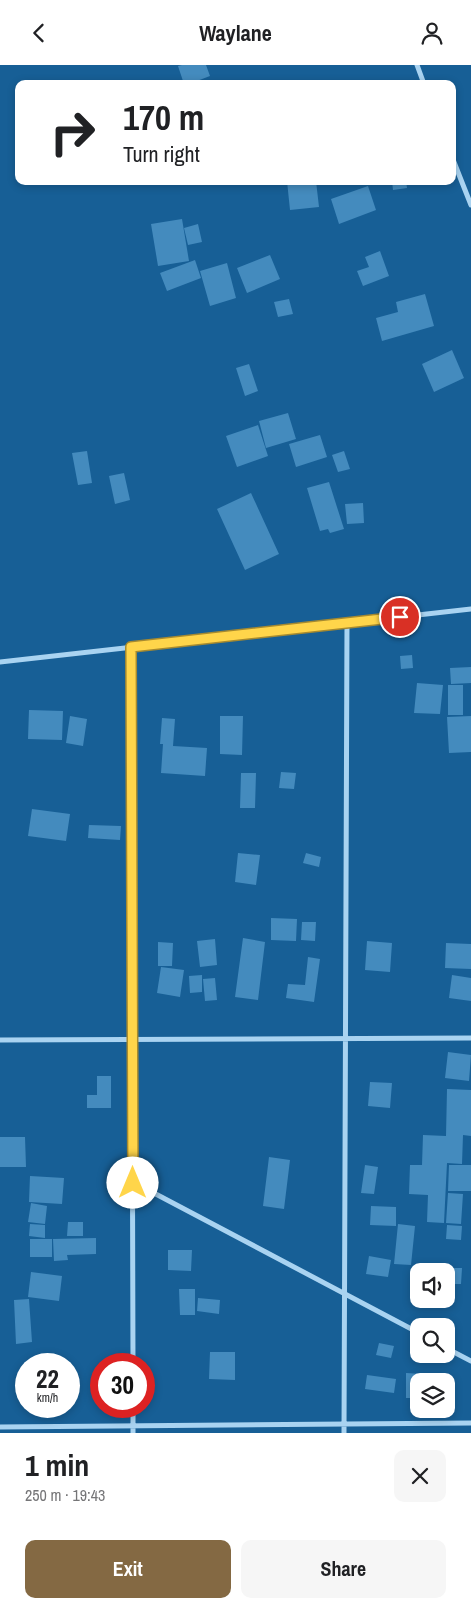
<!DOCTYPE html>
<meta charset="utf-8">
<style>
body{margin:0;font-family:"Archivo Narrow",sans-serif;background:#f6f6f6;color:#202124;height:100vh;display:flex;flex-direction:column;font-size:19px;white-space:nowrap}
*{box-sizing:border-box;margin:0}
p{font-size:16px;color:#757577}
.icon{flex:none;width:28px;height:28px;fill:none;stroke:currentColor;stroke-width:2;stroke-linecap:round;stroke-linejoin:round}
.map{position:relative;height:1368px;overflow:hidden}
.sheet{display:flex;flex-direction:column;background:#fff;flex:1}
.sheet>*{flex:none}
.guide{position:absolute;left:15px;top:15px;width:441px;height:105px;border-radius:10px;box-shadow:0 2px 8px #0003;background:#fff;color:#202124;overflow:hidden}
.controls{position:absolute;left:410px;top:1198px;display:grid;gap:10px}
.controls a{display:grid;place-items:center;width:45px;height:45px;border-radius:10px;background:#fff;box-shadow:0 2px 8px #0003;font-size:25px}
.speed{position:absolute;left:15px;top:1288px;display:flex;gap:10px;font-size:25px;font-weight:700;text-align:center}
.speed>*{display:grid;place-content:center;width:65px;height:65px;border-radius:50%;background:#fff;box-shadow:0 2px 8px #0003;line-height:1}
.speed small{font-size:12px;font-weight:400}
.speed .limit{border:8px solid #d22;background:#fff;color:#111}
.pin{position:absolute;display:grid;place-items:center;width:42px;height:42px;color:#fff;margin:-21px;border:2px solid #fff;border-radius:50%;box-shadow:0 1px 5px #0007}
.me{position:absolute;width:55px;margin:-28px;rotate:0deg;stroke-linejoin:round;filter:drop-shadow(0 0 4px #0008)}
.turn{display:flex;align-items:center;gap:18px;height:105px;padding:0 25px;font-size:22px}
.turn .icon{width:65px;height:65px;stroke-width:2.5}
.turn b{display:block;font-size:35px;line-height:42px}
.round{display:grid;place-items:center;flex:none;width:52px;height:52px;border-radius:10px;background:#f6f6f6}
.head{display:flex;align-items:center;justify-content:space-between;height:85px;padding:0 25px}
h1{font-size:30px;font-weight:800;line-height:38px}
.button{display:flex;gap:10px;margin-top:auto;padding:10px 25px}
.button a{flex:1;height:58px;border-radius:10px;background:#846943;color:#fff;font-size:20px;font-weight:800;line-height:58px;text-align:center}
.button a+a{background:#f6f6f6;color:#202124}
header{display:flex;justify-content:space-between;align-items:center;height:65px;padding:0 25px;background:#fff;font-size:22px;font-weight:800}
.map>svg:first-child{display:block}
.building{fill:#448bbe}
.lines{fill:none;stroke-linecap:round;stroke-linejoin:round}
.street{stroke:#a9d3f1;stroke-width:5}
.route-casing{stroke:#a68a30;stroke-width:12}
.route{stroke:#ffd54a;stroke-width:9}
</style>
<header><svg class="icon" aria-label="back" viewBox="0 0 24 24"><path d="M15 5l-7 7 7 7"/></svg>Waylane<svg class="icon" aria-label="person" viewBox="0 0 24 24"><circle cx="12" cy="8" r="4"/><path d="M4 21q1-7 8-7t8 7"/></svg></header>
<div class="map">
<svg width="471" height="1368" viewBox="0 0 471 1368">
<rect width="100%" height="100%" fill="#175f96"/>
<path class="building" d="M182 0H206L210 11 189 19H184L178 1Z
M287 116H316L319 142 290 145Z
M392 116H406L407 123 393 125Z
M368 121 376 145 339 159 331 134Z
M182 154 189 196 158 201 151 159Z
M198 159 202 177 188 180 184 163Z
M380 186 389 211 363 221 357 206 369 202 365 192Z
M270 190 280 214 247 228 237 203Z
M195 195 201 213 167 226 160 208Z
M227 198 236 233 210 241 200 206Z
M425 229 434 261 382 276 376 253 398 247 396 237Z
M289 234 293 249 278 252 274 237Z
M452 285 464 313 434 327 422 299Z
M249 299 258 326 245 331 236 303Z
M288 348 296 374 266 383 259 356Z
M258 360 268 391 237 402 226 371Z
M320 370 327 392 296 402 289 379Z
M87 386 92 418 78 420 72 388Z
M344 386 350 404 338 407 332 390Z
M124 408 130 435 115 439 109 411Z
M329 417 344 464 330 468 328 464 320 466 307 423Z
M251 428 279 489 245 505 217 444Z
M363 438 364 458 347 459 345 439Z
M412 590 413 603 401 604 400 591Z
M471 602V618L451 619 450 603Z
M417 618 443 620 440 649 414 648Z
M448 620H463V650H448Z
M29 645 63 646 62 675 28 674Z
M70 651 87 654 83 681 66 678Z
M220 651H243L242 690 220 689Z
M471 651V687L449 688 447 652Z
M162 653 175 654 173 681 207 683 205 711 161 708 163 679H160Z
M281 707 296 708 294 724 279 723Z
M241 708H256L255 743H240Z
M32 744 70 749 66 776 28 771Z
M89 760 121 761 120 775 88 773Z
M238 788 260 790 256 820 235 817Z
M306 788 321 792 319 802 303 798Z
M271 853 297 854 296 876 271 875Z
M302 857H316L315 876 301 875Z
M243 873 265 877 258 935 235 932Z
M215 874 217 900 200 902 197 876Z
M367 876 392 878 390 907 365 905Z
M158 877 173 878 172 901H158Z
M446 878 471 879V904L445 903Z
M308 892 320 894 314 937 286 933 288 919 305 920Z
M161 902 184 905 180 932 157 928Z
M202 910V927L190 928 189 911Z
M452 910 471 913V936L449 933Z
M215 913 217 935 205 936 203 914Z
M448 987 471 990 469 1016 445 1013Z
M97 1011H111V1043H87V1030H97Z
M370 1017 392 1018 390 1043 368 1041Z
M447 1024 471 1025V1071L463 1070 462 1099 447 1098 444 1158 427 1157 428 1130 409 1129 410 1100H422L423 1070 446 1071Z
M0 1072H25L26 1102H0Z
M269 1092 290 1095 284 1144 263 1141Z
M365 1100 378 1102 374 1129 361 1128Z
M449 1100H471V1126H448Z
M30 1111 64 1113 62 1139 29 1137Z
M448 1128 463 1129 461 1159 446 1158Z
M31 1138 47 1141 45 1159 28 1157Z
M371 1141 396 1142V1161L370 1160Z
M68 1157H83V1171H67Z
M30 1159 45 1160V1173L29 1171Z
M398 1159 415 1161 411 1200 394 1199Z
M447 1160 462 1161 461 1175 446 1174Z
M96 1173V1189L67 1190 68 1195 54 1196 53 1174Z
M30 1174H52V1192H30Z
M168 1185H192L191 1206 168 1205Z
M369 1191 391 1195 388 1212 366 1209Z
M448 1203H462L461 1219H448Z
M31 1207 62 1211 59 1236 28 1232Z
M179 1224H195V1250H180Z
M198 1233 220 1235 219 1249 197 1246Z
M29 1234 32 1277 16 1279 14 1235Z
M379 1278 394 1281 391 1293 376 1290Z
M210 1287H235V1315L209 1314Z
M406 1308 423 1309 422 1316H419V1333H406Z
M367 1310 396 1314 394 1328 365 1324Z"/>
<g class="lines">
<path class="street" d="M417 0 424 19
M452 92 471 140
M131 582 133 1299
M0 597 471 544
M0 975 471 973
M133 1117 419 1268
M446 1283 471 1296
M133 1341V1368
M0 1362 471 1358
M344 1368 347 558"/>
</g>
<g class="lines">
<defs>
<path id="route" d="M133 1118 131 582 400 552"/>
</defs>
<use href="#route" class="route-casing"/>
<use href="#route" class="route"/>
</g>
</svg>
<div class="controls">
<a><svg class="icon" aria-label="sound" viewBox="0 0 24 24"><path d="M4 9h4l5-4v14l-5-4H4zM17 9q2 3 0 6"/></svg></a>
<a><svg class="icon" aria-label="search" viewBox="0 0 24 24"><circle cx="10" cy="10" r="6"/><path d="M15 15l6 6"/></svg></a>
<a><svg class="icon" aria-label="layers" viewBox="0 0 24 24"><path d="M12 4l9 5-9 5-9-5zM3 14l9 5 9-5"/></svg></a>
</div>
<div class="speed"><div>22<small>km/h</small></div><div class="limit">30</div></div>
<div class="pin" style="left:400px;top:552px;background:#d93025"><svg class="icon" aria-label="arrive" viewBox="0 0 24 24"><path d="M6 21V4h12l-3 4 3 4H6"/></svg></div>
<svg class="me" style="left:133px;top:1118px" viewBox="-20 -20 40 40"><circle r="19" fill="#fff"/><path d="M0-13L10 11 0 6-10 11z" fill="#ffd54a"/></svg>
<div class="guide">
<div class="turn"><svg class="icon" aria-label="right" viewBox="0 0 24 24"><path d="M7 20v-9h11M14 6l5 5-5 5"/></svg><div><b>170 m</b>Turn right</div></div>
</div>
</div>
<section class="sheet">
<div class="head"><div><h1>1 min</h1><p>250 m · 19:43</p></div><a class="round"><svg class="icon" aria-label="close" viewBox="0 0 24 24"><path d="M6 6l12 12M18 6L6 18"/></svg></a></div>
<div class="button"><a>Exit</a><a>Share</a></div>
</section>
